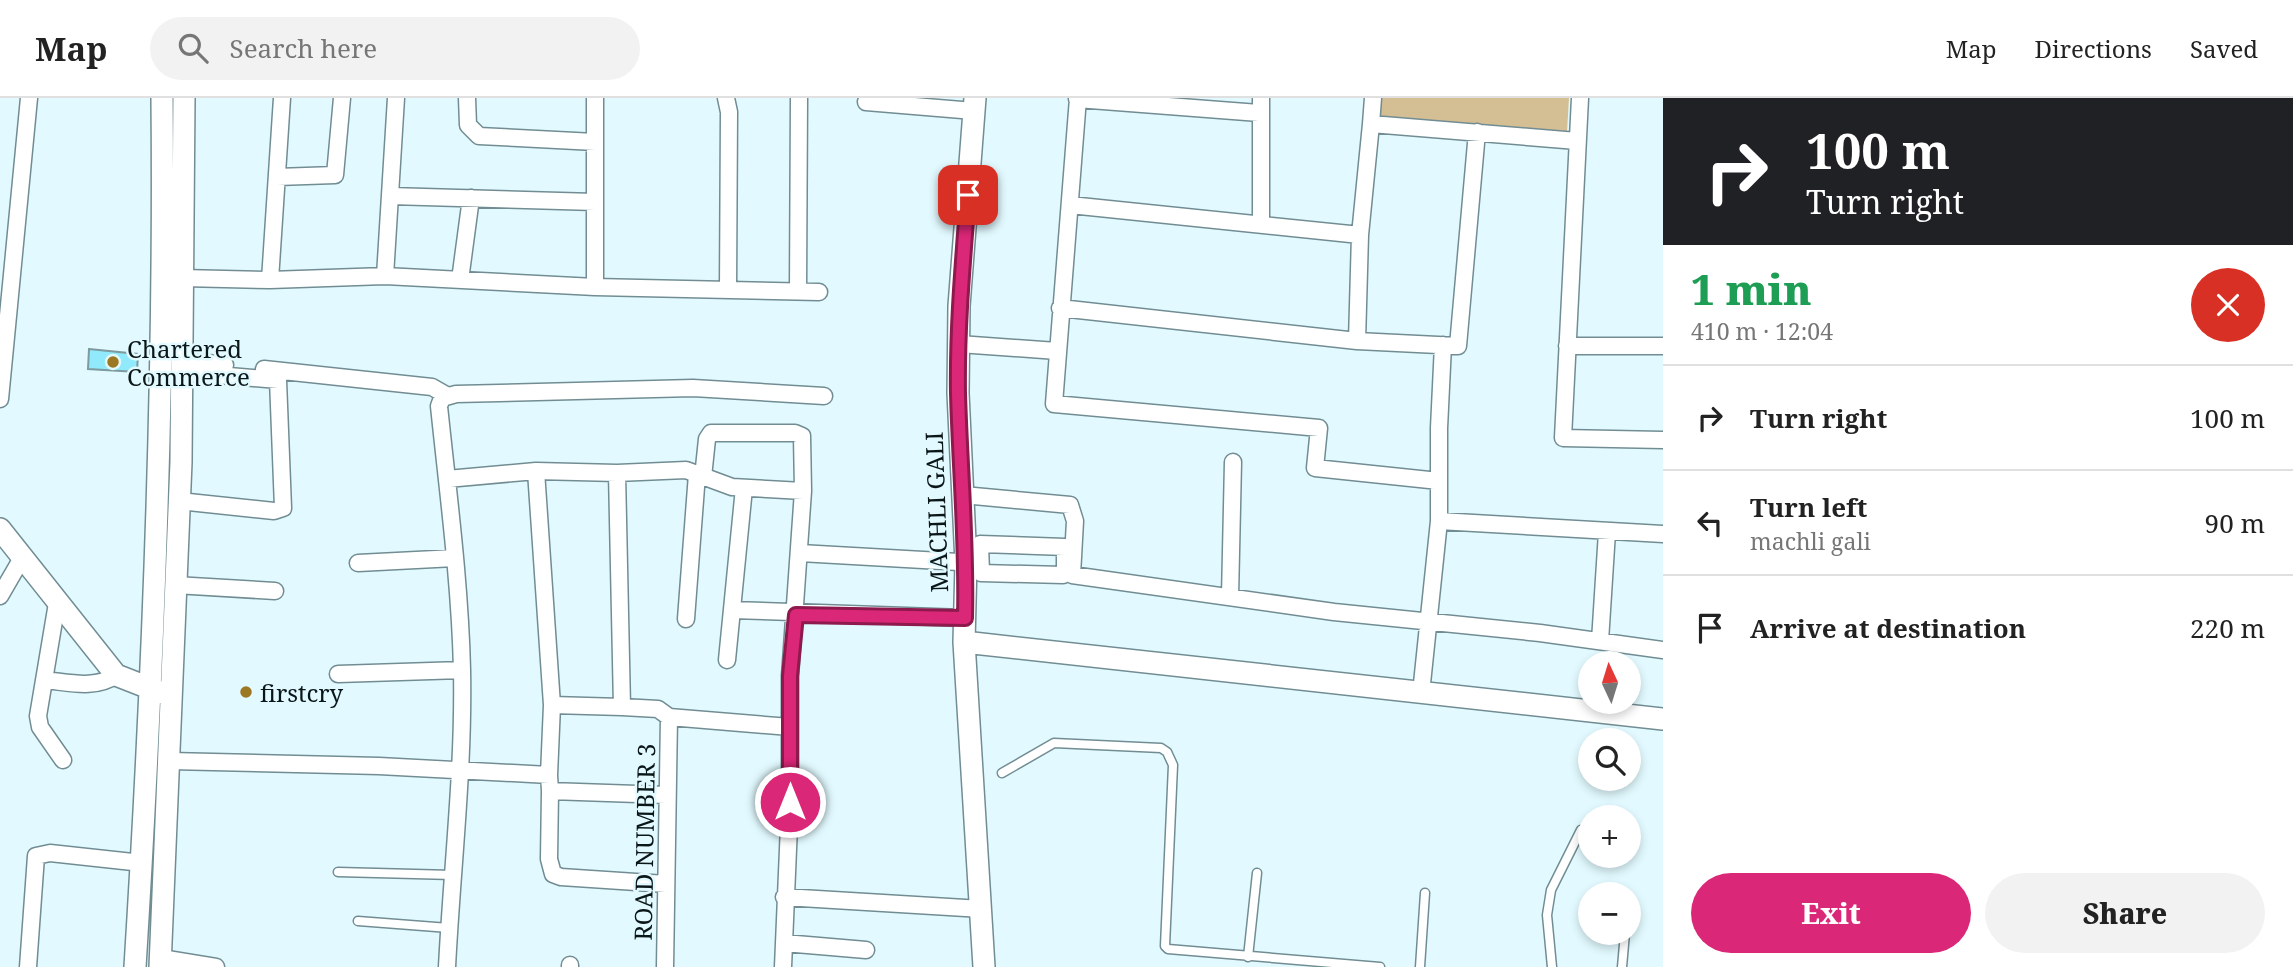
<!DOCTYPE html>
<meta charset="utf-8">
<style>
body{margin:0;font-family:"Noto Serif",serif;background:#f2f2f2;color:#222;height:100vh;display:flex;flex-direction:column;font-size:26px;white-space:nowrap}
*{box-sizing:border-box;margin:0}
p{font-size:23px;color:#767676}
.icon{flex:none;width:38px;height:38px;fill:none;stroke:currentColor;stroke-width:2;stroke-linecap:round;stroke-linejoin:round}
.map{position:relative;flex:1;overflow:hidden}
.sheet{display:flex;flex-direction:column;background:#fff;width:630px}
.sheet>*{flex:none}
.top-card{background:#202124;color:#fff;overflow:hidden}
.needle{width:46px;rotate:356deg}
.controls{position:absolute;left:1578px;top:553px;display:grid;gap:14px}
.controls a{display:grid;place-items:center;width:63px;height:63px;border-radius:50%;background:#fff;box-shadow:0 4px 10px #0003;font-size:35px}
.pin{position:absolute;display:grid;place-items:center;width:60px;height:60px;color:#fff;margin:-30px;border-radius:14px;box-shadow:0 4px 10px #0006}
.me{position:absolute;width:77px;margin:-38px;rotate:0deg;stroke-linejoin:round;filter:drop-shadow(0 0 5px #0008)}
.turn{display:flex;align-items:center;gap:24px;height:147px;padding:0 28px;font-size:32px}
.turn .icon{width:91px;height:91px;stroke-width:2.5}
.turn b{display:block;font-size:49px;line-height:60px}
.round{display:grid;place-items:center;flex:none;width:74px;height:74px;border-radius:37px;background:#f2f2f2}
.summary{display:flex;align-items:center;justify-content:space-between;height:119px;padding:0 28px}
h1{font-size:42px;font-weight:800;line-height:52px;color:#1e9e55}
.action{display:flex;gap:14px;margin-top:auto;padding:14px 28px}
.action a{flex:1;height:80px;border-radius:42px;background:#db2777;color:#fff;font-size:28px;font-weight:800;line-height:80px;text-align:center}
.action a+a{background:#f2f2f2;color:#222}
ul{padding:0;list-style:none}
li{display:flex;align-items:center;gap:21px;height:105px;padding:0 28px;border-top:2px solid #e0e0e0}
li div{flex:1}
li b{display:block;font-size:26px}
li em{font-style:normal}
header{display:flex;align-items:center;gap:42px;box-sizing:border-box;height:98px;padding:0 35px;background:#fff;border-bottom:2px solid #e0e0e0}
header strong{font-size:33px}
nav{display:flex;gap:38px;margin-inline-start:auto;font-size:24px}
.search{width:490px;height:63px;background:#f2f2f2;display:flex;align-items:center;gap:18px;box-sizing:border-box;padding:0 24px;border-radius:38px;color:#767676;font-size:26px}
main{display:flex;flex:1;min-height:0}
.map>svg:first-child{display:block}
.green{fill:#d4be93}
.building{fill:#91eafb;stroke:#7d9a9f;stroke-width:2}
.lines{fill:none;stroke-linecap:round;stroke-linejoin:round}
.lane-casing{stroke:#718d93;stroke-width:11}
.street-casing{stroke:#718d93;stroke-width:19}
.secondary-casing{stroke:#718d93;stroke-width:24}
.lane{stroke:#fff;stroke-width:8}
.street{stroke:#fff;stroke-width:16}
.secondary{stroke:#fff;stroke-width:21}
.route-casing{stroke:#8e194d;stroke-width:18}
.route{stroke:#db2777;stroke-width:12}
.poi-dot{fill:#9c7823;stroke:#e2faff;stroke-width:2.5}
.labels{text-anchor:middle;dominant-baseline:central;stroke-width:5;stroke-linejoin:round;paint-order:stroke}
.poi-label{font-size:24px;fill:#0b1618;stroke:#e2faff;text-anchor:start}
.street-label{font-size:24px;fill:#0b1618;stroke:#e2faff}
</style>
<header>
<strong>Map</strong>
<div class="search"><svg class="icon" aria-label="search" viewBox="0 0 24 24"><circle cx="10" cy="10" r="6"/><path d="M15 15l6 6"/></svg>Search here</div>
<nav><a>Map</a><a>Directions</a><a>Saved</a></nav>
</header>
<main>
<div class="map">
<svg width="1663" height="869" viewBox="0 0 1663 869">
<rect width="100%" height="100%" fill="#e2faff"/>
<path class="green" d="M1378 0H1569L1567 34 1377 22Z"/>
<path class="building" d="M89 251 138 256 137 274 88 271Z"/>
<g class="lines">
<defs>
<path id="lane" d="M1002 675 1054 645 1161 650 1167 654 1173 667 1165 848 1168 851 1380 869
M338 774 453 777
M358 823 449 830
M1248 859 1257 775
M1420 869 1425 795
M1552 869 1547 817 1551 792 1581 732
M1622 869 1625 835"/>
<path id="street" d="M467 0 468 27 479 38 595 44
M595 0V189
M726 0 729 14 728 192
M1078 0 1054 306 1319 330 1315 370 1439 383
M1261 0V125
M1373 0 1371 26 1577 43
M1580 0 1563 340 1663 342
M1077 1 1259 15
M866 4 974 13
M277 79 335 77 342 0
M390 98 595 104
M1070 107 1360 137
M385 178 396 0
M182 180 270 182 385 178 595 189 819 194
M270 182 282 0
M460 182 471 100
M798 193 799 0
M1060 210 1357 243 1458 248 1477 34
M1357 243 1360 137 1371 26
M959 246 1057 253
M1567 248H1663
M182 262 225 267
M264 271 432 289 446 297
M0 301 29 0
M617 375 686 372 732 389 803 393
M703 379 707 341 711 335H795L802 338 803 393 790 578V704L783 869
M447 381 536 373
M963 397 1070 407 1075 423 1072 477 1334 514 1540 535 1663 552
M179 403 274 413 283 410 278 282 182 274
M1439 423 1663 436
M980 446 1065 449V475L1063 477 981 475Z
M800 455 976 465
M358 465 455 460
M175 487 275 493
M0 498 22 460
M1230 499 1233 364
M57 505 38 618 40 629 63 662
M732 512 965 520
M686 521 697 376
M1600 543 1607 434
M727 562 744 390
M338 576 462 572
M44 582C68 584 95 592 116 577
M1421 595 1439 423V330L1443 247
M552 607 622 609
M170 663 379 668 549 677 550 693 666 697
M549 677 552 607 536 373 617 375 622 609 658 611 669 619 790 629
M550 693 549 761 553 776 561 779 666 786
M784 799 982 811
M784 845 866 852
M161 860 216 869
M28 869 36 758 50 755 142 765
M447 869C452 770 464 671 462 572 460 484 448 395 439 308L442 300 456 296 693 290 824 298
M570 869V867
M665 869 669 619"/>
<path id="secondary" d="M975 0 959 208 958 295 966 465 964 544 984 869
M0 431 116 577 162 595
M964 544 1663 621
M135 869C153 580 165 290 162 0
M160 869 181 364 184 0"/>
</defs>
<use href="#lane" class="lane-casing"/>
<use href="#street" class="street-casing"/>
<use href="#secondary" class="secondary-casing"/>
<use href="#lane" class="lane"/>
<use href="#street" class="street"/>
<use href="#secondary" class="secondary"/>
</g>
<g class="lines">
<defs>
<path id="route" d="M790 704V578L796 517 965 520C967 444 960 370 958 295 957 229 963 163 968 97"/>
</defs>
<use href="#route" class="route-casing"/>
<use href="#route" class="route"/>
</g>
<g class="poi-dot">
<circle cx="113" cy="264" r="7"/>
<circle cx="246" cy="594" r="7"/>
</g>
<g class="labels">
<g class="poi-label">
<text x="127" y="250">Chartered<tspan x="127" dy="28">Commerce</tspan></text>
<text x="260" y="594">firstcry</text>
</g>
<g class="street-label">
<text transform="translate(936 414) rotate(-92)">MACHLI GALI</text>
<text transform="translate(644 744) rotate(-89)">ROAD NUMBER 3</text>
</g>
</g>
</svg>
<div class="controls">
<a><svg class="needle" viewBox="-14 -14 28 28"><path d="M0-13l5 13h-10z" fill="#e53935"/><path d="M0 13l5-13h-10z" fill="#767676"/></svg></a>
<a><svg class="icon" aria-label="search" viewBox="0 0 24 24"><circle cx="10" cy="10" r="6"/><path d="M15 15l6 6"/></svg></a>
<a>+</a>
<a>−</a>
</div>
<div class="pin" style="left:968px;top:97px;background:#d93025"><svg class="icon" aria-label="arrive" viewBox="0 0 24 24"><path d="M6 21V4h12l-3 4 3 4H6"/></svg></div>
<svg class="me" style="left:790px;top:704px" viewBox="-20 -20 40 40"><circle r="17" fill="#db2777" stroke="#fff" stroke-width="3"/><path d="M0-11L8 9 0 5-8 9z" fill="#fff"/></svg>
</div>
<section class="sheet">
<div class="top-card">
<div class="turn"><svg class="icon" aria-label="right" viewBox="0 0 24 24"><path d="M7 20v-9h11M14 6l5 5-5 5"/></svg><div><b>100 m</b>Turn right</div></div>
</div>
<div class="summary"><div><h1>1 min</h1><p>410 m · 12:04</p></div><a class="round" style="background:#d93025;color:#fff"><svg class="icon" aria-label="close" viewBox="0 0 24 24"><path d="M6 6l12 12M18 6L6 18"/></svg></a></div>
<ul>
<li><svg class="icon" aria-label="right" viewBox="0 0 24 24"><path d="M7 20v-9h11M14 6l5 5-5 5"/></svg><div><b>Turn right</b></div><em>100 m</em></li>
<li><svg class="icon" aria-label="left" viewBox="0 0 24 24"><path d="M17 20v-9H6M10 6l-5 5 5 5"/></svg><div><b>Turn left</b><p>machli gali</p></div><em>90 m</em></li>
<li><svg class="icon" aria-label="arrive" viewBox="0 0 24 24"><path d="M6 21V4h12l-3 4 3 4H6"/></svg><div><b>Arrive at destination</b></div><em>220 m</em></li>
</ul>
<div class="action"><a>Exit</a><a>Share</a></div>
</section>
</main>
